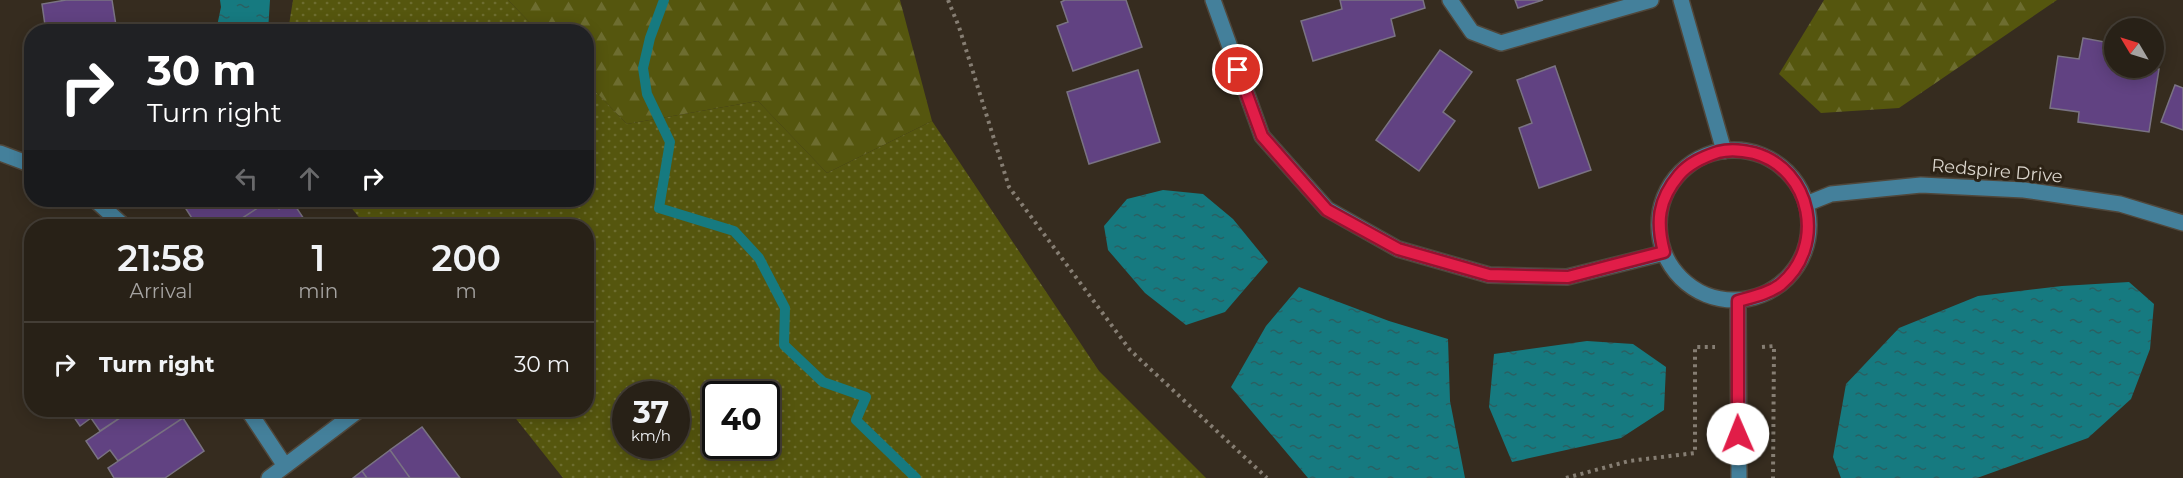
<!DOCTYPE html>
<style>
body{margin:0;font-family:Montserrat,sans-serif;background:#302920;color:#f1f3f6;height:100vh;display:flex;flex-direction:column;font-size:22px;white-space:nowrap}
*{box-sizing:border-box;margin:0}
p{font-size:20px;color:#a5a3a1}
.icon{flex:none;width:33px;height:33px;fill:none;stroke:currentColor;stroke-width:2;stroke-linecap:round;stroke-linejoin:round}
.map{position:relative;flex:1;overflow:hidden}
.side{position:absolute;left:24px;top:219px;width:570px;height:198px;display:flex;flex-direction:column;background:#282117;border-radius:24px;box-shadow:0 3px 15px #0003,0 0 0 2px #443e36}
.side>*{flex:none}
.hud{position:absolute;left:24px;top:24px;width:570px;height:183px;border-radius:24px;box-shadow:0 3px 15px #0003,0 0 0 2px #443e36;background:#202124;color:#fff;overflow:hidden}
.needle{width:39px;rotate:308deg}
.tools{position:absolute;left:2104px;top:18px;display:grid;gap:12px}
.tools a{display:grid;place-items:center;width:60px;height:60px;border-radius:50%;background:#282117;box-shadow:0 3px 15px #0003,0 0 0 2px #443e36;font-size:30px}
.speed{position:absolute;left:612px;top:381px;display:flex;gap:12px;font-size:30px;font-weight:700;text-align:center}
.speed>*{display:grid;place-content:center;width:78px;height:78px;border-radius:50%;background:#282117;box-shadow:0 3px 15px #0003,0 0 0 2px #443e36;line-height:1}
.speed small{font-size:15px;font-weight:400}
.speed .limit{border:3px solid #111;border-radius:9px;background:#fff;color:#111}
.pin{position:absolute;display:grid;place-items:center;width:51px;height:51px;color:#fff;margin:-26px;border:3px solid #fff;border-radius:50%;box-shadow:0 2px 6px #0007}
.me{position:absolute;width:66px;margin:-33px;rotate:359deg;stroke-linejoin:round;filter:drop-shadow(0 0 4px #0008)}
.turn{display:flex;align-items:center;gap:21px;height:126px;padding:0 24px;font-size:27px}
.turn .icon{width:78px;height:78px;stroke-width:2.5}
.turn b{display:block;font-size:42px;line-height:51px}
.lanes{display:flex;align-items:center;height:57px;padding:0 24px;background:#0003;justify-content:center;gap:30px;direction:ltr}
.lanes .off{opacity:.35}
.eta{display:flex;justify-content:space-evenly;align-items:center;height:102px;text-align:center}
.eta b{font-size:36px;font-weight:600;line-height:42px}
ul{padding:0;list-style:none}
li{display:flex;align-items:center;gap:18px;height:84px;padding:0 24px;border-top:2px solid #443e36}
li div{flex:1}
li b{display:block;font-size:22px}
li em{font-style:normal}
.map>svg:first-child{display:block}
.grass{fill:url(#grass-dots);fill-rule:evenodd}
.forest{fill:url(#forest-firs)}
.water{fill:url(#water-ripples)}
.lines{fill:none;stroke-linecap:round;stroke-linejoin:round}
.stream{stroke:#167a80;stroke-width:10}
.building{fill:#614282;stroke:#7a7383;stroke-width:1.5}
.minor-casing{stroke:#50473b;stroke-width:18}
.path{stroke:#867e73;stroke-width:4;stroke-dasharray:3 4.5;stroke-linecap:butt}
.minor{stroke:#44809b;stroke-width:15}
.route-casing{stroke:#92132f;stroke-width:15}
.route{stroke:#e11d48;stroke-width:10}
.labels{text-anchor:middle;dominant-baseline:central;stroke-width:6;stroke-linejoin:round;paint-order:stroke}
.street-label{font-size:18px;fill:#dbd5cc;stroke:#2c2215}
</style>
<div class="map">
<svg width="2183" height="478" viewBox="0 0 2183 478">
<defs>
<pattern id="grass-dots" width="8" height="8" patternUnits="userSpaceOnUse" patternTransform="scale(1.5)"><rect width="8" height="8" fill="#55560e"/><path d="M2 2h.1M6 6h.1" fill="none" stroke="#6d6d30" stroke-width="1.8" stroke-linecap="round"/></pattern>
<pattern id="forest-firs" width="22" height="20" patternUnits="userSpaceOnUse" patternTransform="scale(1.5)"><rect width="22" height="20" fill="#55560e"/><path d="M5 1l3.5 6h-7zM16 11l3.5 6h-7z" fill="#6d6d30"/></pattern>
<pattern id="water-ripples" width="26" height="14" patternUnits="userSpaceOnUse" patternTransform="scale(1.5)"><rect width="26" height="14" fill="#167a80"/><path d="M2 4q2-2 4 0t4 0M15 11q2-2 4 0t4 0" fill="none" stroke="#2a6062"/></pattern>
</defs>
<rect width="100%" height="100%" fill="#362c1f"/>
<path class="grass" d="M293 0H508L538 31H288Z
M587 83 627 124 758 101 827 173 932 121 1099 371 1206 478H563L509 410H586V226H366L345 200H586ZM626 394H676V446H626ZM716 394H766V446H716Z"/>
<path class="forest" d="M508 0H900L932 121 827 173 758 101 627 124 587 83 586 32 538 31Z
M1824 0H2057L1899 108 1821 113 1779 74Z"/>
<path class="water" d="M220 0H270L268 31H216L221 7Z
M1163 190 1203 194 1233 219 1268 262 1225 312 1186 325 1145 293 1108 250 1104 226 1127 199Z
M2129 282 2154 304 2150 349 2131 399 2088 438 1977 478H1841L1833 457 1846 384 1899 328 1978 296 2062 286Z
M1299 287 1389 321 1448 339 1450 401 1465 478H1308L1231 387 1266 326Z
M1587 341 1633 344 1666 367 1664 410 1621 438 1512 462 1489 407 1494 354Z"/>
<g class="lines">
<path class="stream" d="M664 0 650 38 643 68 647 94 670 142 659 208 734 231 759 258 785 308 784 345 823 382 866 397 856 420 916 478"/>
</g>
<path class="building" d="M66 0H112L117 32H46L42 4Z
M1065 0H1126L1142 47 1073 71 1057 26 1068 22 1061 2Z
M1340 0H1423L1425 8 1391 19 1395 36 1313 61 1301 21 1342 9Z
M1515 0H1543L1518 8Z
M2083 38 2105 42 2103 50 2115 52V68L2159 69 2149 132 2078 122 2079 112 2050 108 2058 56 2079 59Z
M1440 50 1472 72 1443 112 1455 121 1419 171 1376 140Z
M1555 66 1591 170 1539 188 1519 128 1532 123 1517 80Z
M1138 70 1160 142 1089 164 1067 92Z
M2175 85 2183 88V130L2161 122Z
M200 200H270L230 226H197L186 209Z
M270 200H273L279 209 292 201 304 219 293 226H230Z
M69 410H132L100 431 91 418 80 426Z
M132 410H177L183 418 118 461 110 450 98 459 86 441Z
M183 418 204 451 165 478H114L108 468Z
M422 427 460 478H410L390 450Z
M390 450 410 478H367L362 471Z
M362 471 367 478H353Z"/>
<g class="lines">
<defs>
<path id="minor" d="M1213 0 1262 136 1327 209 1398 249 1489 275 1567 277 1664 253
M1450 0 1472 32 1501 43 1651 0
M1681 0 1724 151
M1659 225a75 75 0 1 1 150 0a75 75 0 1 1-150 0Z
M0 153 32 165
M95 200 124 226
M1806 204 1831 194 1921 185 2024 190 2120 204 2183 223
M1738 301 1739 478
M248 410 285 466 269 478
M285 466 359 410"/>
</defs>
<use href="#minor" class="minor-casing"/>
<path class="path" d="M948 0 959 27 1009 187 1130 350 1267 478
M1762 347 1774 346 1773 478
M1566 478 1629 461 1695 453V347H1715"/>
<use href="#minor" class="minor"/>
</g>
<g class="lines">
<defs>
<path id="route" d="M1238 70 1262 136 1327 210 1398 249 1489 275 1568 277 1664 252C1656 222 1658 200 1679 175 1689 163 1703 157 1718 152 1729 149 1742 150 1754 153 1812 169 1827 247 1780 285 1768 294 1752 297 1738 301V434"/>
</defs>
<use href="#route" class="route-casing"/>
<use href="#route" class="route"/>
</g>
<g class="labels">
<g class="street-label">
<text transform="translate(1997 171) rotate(5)">Redspire Drive</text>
</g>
</g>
</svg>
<div class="tools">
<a><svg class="needle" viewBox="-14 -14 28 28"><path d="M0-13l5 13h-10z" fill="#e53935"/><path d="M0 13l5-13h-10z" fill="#a5a3a1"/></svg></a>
</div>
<div class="speed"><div>37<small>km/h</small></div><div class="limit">40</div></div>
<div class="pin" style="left:1238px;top:70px;background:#d93025"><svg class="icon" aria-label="arrive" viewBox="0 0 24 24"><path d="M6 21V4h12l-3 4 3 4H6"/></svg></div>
<svg class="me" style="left:1738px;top:434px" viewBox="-20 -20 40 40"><circle r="19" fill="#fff"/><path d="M0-13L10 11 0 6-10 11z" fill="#e11d48"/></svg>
<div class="hud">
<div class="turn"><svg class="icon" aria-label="right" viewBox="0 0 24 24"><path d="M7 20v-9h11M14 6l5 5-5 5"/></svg><div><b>30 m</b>Turn right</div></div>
<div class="lanes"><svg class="icon off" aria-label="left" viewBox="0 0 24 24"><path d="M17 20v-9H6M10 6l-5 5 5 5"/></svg><svg class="icon off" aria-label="ahead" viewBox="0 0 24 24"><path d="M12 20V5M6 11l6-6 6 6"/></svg><svg class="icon" aria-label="right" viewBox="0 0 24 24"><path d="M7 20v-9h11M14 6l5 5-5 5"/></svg></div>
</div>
<section class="side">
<div class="eta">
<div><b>21:58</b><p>Arrival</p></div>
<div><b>1</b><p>min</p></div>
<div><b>200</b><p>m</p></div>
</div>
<ul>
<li><svg class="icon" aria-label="right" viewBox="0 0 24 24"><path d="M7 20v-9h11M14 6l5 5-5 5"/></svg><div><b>Turn right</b></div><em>30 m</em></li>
</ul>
</section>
</div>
